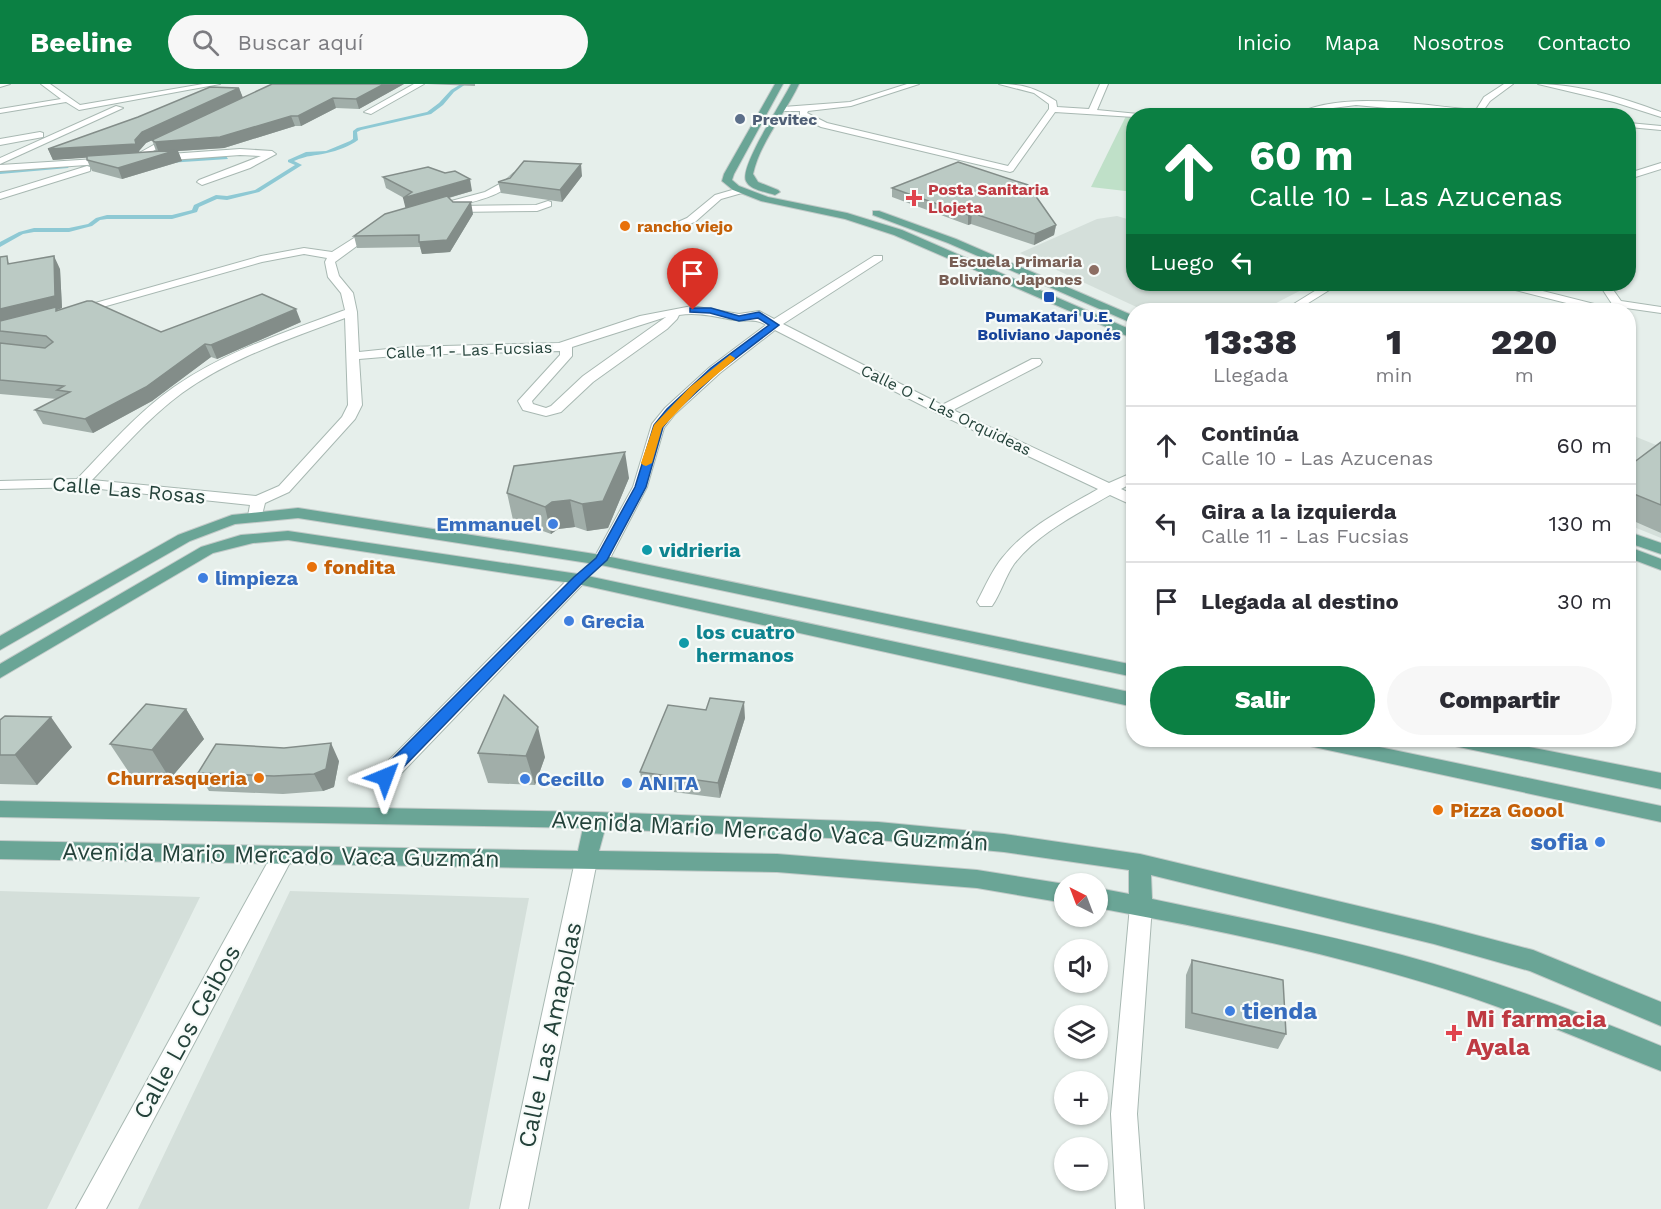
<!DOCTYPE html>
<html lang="es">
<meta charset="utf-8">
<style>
body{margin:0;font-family:"Work Sans",sans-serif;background:#f7f7f7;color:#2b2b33;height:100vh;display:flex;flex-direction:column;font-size:22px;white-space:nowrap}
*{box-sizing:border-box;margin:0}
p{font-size:20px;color:#7c7c81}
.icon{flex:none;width:33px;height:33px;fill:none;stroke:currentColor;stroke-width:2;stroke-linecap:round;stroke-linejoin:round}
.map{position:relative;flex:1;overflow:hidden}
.sheet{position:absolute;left:1126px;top:219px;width:510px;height:444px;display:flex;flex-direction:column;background:#fff;border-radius:24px;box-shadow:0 2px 4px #0004}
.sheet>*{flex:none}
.banner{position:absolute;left:1126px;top:24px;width:510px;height:183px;border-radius:24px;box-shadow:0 2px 4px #0004;background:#0b8043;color:#fff;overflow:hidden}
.needle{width:39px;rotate:318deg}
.controls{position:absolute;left:1054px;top:789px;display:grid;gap:12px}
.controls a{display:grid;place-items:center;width:54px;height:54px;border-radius:50%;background:#fff;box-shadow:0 2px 4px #0004;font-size:30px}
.pin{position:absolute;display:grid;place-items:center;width:51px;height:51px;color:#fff;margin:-62px -26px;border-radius:50% 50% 50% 0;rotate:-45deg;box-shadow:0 0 6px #0007}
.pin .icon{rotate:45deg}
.me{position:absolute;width:66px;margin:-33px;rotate:44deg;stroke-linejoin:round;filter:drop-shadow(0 0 4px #0008)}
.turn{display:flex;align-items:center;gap:21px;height:126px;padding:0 24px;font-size:27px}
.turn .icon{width:78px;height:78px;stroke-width:2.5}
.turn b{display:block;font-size:42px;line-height:51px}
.then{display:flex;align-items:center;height:57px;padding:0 24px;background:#0003;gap:12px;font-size:22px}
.eta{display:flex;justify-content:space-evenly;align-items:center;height:102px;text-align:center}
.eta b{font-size:36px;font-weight:800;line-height:42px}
.cta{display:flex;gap:12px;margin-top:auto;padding:12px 24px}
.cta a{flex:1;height:69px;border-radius:36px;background:#0b8043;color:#fff;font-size:24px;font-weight:800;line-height:69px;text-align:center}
.cta a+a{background:#f7f7f7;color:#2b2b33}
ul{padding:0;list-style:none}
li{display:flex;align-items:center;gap:18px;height:78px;padding:0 24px;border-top:2px solid #e1e1e2}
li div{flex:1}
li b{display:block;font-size:22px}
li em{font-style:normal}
header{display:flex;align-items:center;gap:36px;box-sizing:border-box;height:84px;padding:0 30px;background:#0b8043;color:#fff}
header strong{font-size:28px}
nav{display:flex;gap:33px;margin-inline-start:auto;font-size:21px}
.search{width:420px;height:54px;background:#f7f7f7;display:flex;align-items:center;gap:15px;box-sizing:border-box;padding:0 21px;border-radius:33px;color:#7c7c81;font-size:22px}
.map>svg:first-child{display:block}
.built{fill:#d4dfda}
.green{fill:#bfe0c8}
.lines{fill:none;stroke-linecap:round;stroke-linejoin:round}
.stream{fill:#8ec9d4;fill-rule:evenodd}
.minor-casing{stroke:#a8b8b2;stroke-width:2}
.primary-casing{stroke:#c2cac8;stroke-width:2}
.minor{fill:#fff;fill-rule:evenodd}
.primary{fill:#6aa596;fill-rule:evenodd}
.wall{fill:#a1aea9;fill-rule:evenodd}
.shaded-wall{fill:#838d89}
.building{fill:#bbcac4;stroke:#838d89;stroke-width:1.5}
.route{fill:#1a73e8;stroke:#114b97;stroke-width:1.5}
.slow{fill:#f59e0b}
.service-dot{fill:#5c6f8a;stroke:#f7fbf9;stroke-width:2}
.health-dot{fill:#e0444e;stroke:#f7fbf9;stroke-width:2}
.food-dot{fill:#e8710a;stroke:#f7fbf9;stroke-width:2}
.education-dot{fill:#8d6e63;stroke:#f7fbf9;stroke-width:2}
.transit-dot{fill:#1a4fb4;stroke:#f7fbf9;stroke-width:2}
.shop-dot{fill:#3f7fe0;stroke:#f7fbf9;stroke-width:2}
.culture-dot{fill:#0f9aa8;stroke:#f7fbf9;stroke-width:2}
.labels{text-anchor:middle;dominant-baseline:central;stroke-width:4.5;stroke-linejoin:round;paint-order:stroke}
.far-service-label{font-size:16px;font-weight:bold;fill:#4e5e75;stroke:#f7fbf9;text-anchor:start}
.far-health-label{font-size:16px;font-weight:bold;fill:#be3a42;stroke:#f7fbf9;text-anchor:start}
.far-food-label{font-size:16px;font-weight:bold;fill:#c56008;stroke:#f7fbf9;text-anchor:start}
.far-education-label{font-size:16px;font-weight:bold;fill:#785e54;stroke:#f7fbf9;text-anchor:end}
.far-transit-label{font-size:16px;font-weight:bold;fill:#164399;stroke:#f7fbf9}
.far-street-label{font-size:16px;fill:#24423a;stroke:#f7fbf9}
.street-label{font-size:20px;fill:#24423a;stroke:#f7fbf9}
.shop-label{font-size:20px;font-weight:bold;fill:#366cbe;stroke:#f7fbf9;text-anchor:start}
.culture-label{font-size:20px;font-weight:bold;fill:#0d838f;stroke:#f7fbf9;text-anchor:start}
.food-label{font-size:20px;font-weight:bold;fill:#c56008;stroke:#f7fbf9;text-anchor:start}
.near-street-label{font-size:24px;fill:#24423a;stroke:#f7fbf9}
.near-shop-label{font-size:24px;font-weight:bold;fill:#366cbe;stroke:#f7fbf9;text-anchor:end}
.near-health-label{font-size:24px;font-weight:bold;fill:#be3a42;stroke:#f7fbf9;text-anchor:start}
</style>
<header>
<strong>Beeline</strong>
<div class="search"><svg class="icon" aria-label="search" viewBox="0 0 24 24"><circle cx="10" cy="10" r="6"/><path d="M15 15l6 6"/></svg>Buscar aquí</div>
<nav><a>Inicio</a><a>Mapa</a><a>Nosotros</a><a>Contacto</a></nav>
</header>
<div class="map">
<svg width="1661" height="1125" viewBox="0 0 1661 1125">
<rect width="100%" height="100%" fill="#e6efeb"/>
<path class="built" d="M1117 132 1134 137V200H1313L1263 226H1143L1020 169 1097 135Z
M1629 350 1661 363V454L1629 441Z
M0 807 200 813 47 1125H0Z
M290 807 529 814 469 1125H138Z"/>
<path class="green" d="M1126 32 1134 33V108L1091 103Z"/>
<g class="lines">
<path class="stream" d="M461 0H466L454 8 443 21 431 30 361 46 357 48 358 56C350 62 337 67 327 69 314 72 308 71 294 77L302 81 259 108 227 116 217 115 199 123 197 128 172 135H107L100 136 92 142 69 148H34L23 150 0 163V158L19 148 34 144H69L88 140 96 134 107 131H172L192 126 194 121 216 111 227 112 255 106 295 81 288 78V76L306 68 326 67 350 57 353 55V47L357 44 427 28 439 19 451 6Z
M226 72 228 75 168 79 165 77 168 75Z
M70 81 68 84 0 90V86Z"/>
<defs>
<path id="minor" d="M0 0H10L0 3Z
M41 0H50L80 21 203 0H220L79 26 66 18 0 29V25L61 15Z
M414 0H424L371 30 364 28Z
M907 0H919L851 22 808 27 807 29 827 39 1008 82 1049 25V20L1034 9 999 0C1023 0 1036 4 1056 17L1057 23 1089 25 1100 0H1108L1097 26 1159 32 1134 33 1055 28 1013 87 1010 88 821 43 800 32V27H783L779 25 783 23 850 18Z
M1504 0H1513L1490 17 1483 27 1520 32H1472L1356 21 1333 24 1307 32H1292C1343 5 1421 22 1476 26L1484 13Z
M1538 0C1579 0 1623 14 1661 28V33L1614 18Z
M116 22 123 24 0 80V74Z
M1629 39 1661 42V46L1629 43Z
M40 48 43 49V53L0 61V55Z
M177 48 180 49V53L153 67 170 70 240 65 272 67 276 70 250 84 202 101 197 98 199 96 261 72 240 71 157 77 154 76V72L141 68Z
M112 74 115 75V79L0 87V81Z
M1661 79V85L1629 95V89Z
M87 82 90 83V87L0 115V109Z
M514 89 522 91C499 117 461 120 430 127L425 124 485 108 505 97Z
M739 104 742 105V109L721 115 695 138 676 144 671 141 687 134 715 111Z
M548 117 551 118V122L537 127 457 128 452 125 457 122 536 121Z
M376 140 381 143 380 145 335 178 339 192 353 209 357 228 359 268 407 263 559 259 640 232 692 222 739 230 759 227 774 235 874 172H882V176L783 240 942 321 1032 275H1040L1042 278 1040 281 953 326 1109 399 1134 388V398L1121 405 1134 411V422L1110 411C1077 430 1038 449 1014 480 1005 493 1001 509 992 522H980L977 518C985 503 992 486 1003 473 1027 443 1065 424 1098 405L937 329 775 246 720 289 675 330 664 344 647 403 607 480H595L593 476 633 403 652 340 665 324 710 283 766 241C755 234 747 238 735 236 715 233 699 228 679 231L677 235 667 245 593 298 561 328 546 332 523 326 518 317 560 271V267L407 271 359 275 362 321 355 335 289 408 265 419 261 435H251L248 432 250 421 81 403 0 405V397L77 395C108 363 137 329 174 303 226 267 286 248 345 226L341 209 328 193 325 178 327 174 304 170 262 178 78 230 74 229V225L261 172 304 164 332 168ZM666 233 583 292 551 322 546 324 533 320 532 317 572 272V263ZM345 234 348 321 342 333 279 402 256 412 92 396C121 366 148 334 182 309 231 274 289 255 345 234Z
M1326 200H1339L1297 226H1284Z
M1498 200H1515L1610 224 1612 226H1594L1500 202Z
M1599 200H1609L1621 217 1661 223V229L1626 224V226H1616Z
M578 490 584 491 586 495 584 499 392 699 385 701 378 699 375 693 378 687 572 491Z
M283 762 291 765 294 771 106 1125H76L275 765Z
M586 768 594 771 597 777 528 1125H500L575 777 578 771Z
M1141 812 1149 815 1152 822 1137 1030 1144 1125H1116L1111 1030 1130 822 1133 815Z"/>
<path id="primary" d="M775 0H783L734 90 732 96 739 102 768 113 847 129 902 146 1134 247V255L894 151 845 135 761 117 733 106 722 97 724 90Z
M791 0H799C785 30 760 58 753 90L758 98 778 106 780 108 775 111C766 108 750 106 746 97 739 83 783 17 791 0Z
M873 127H879L956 155 1134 232V240L948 159 873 131Z
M298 424 601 471 1134 581V593L601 481 298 434 235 440 190 457 0 566V552L178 451 232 431Z
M288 447 578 490 1134 609V623L578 500 288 456 253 459 213 469 0 594V580L201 463 241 451Z
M1629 448 1661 459V470L1629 459Z
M1629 463 1661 475V486L1629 474Z
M1304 656H1346L1661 722V738L1314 663 1307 661Z
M1449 656H1493L1661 689V705L1459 663 1452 661Z
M0 717 596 728 878 738 1004 750 1140 770 1434 840 1533 866 1661 918V942L1530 887 1434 860 1151 791 1152 815C1236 833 1320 849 1402 871 1491 895 1577 927 1661 962V987C1597 962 1535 935 1470 913 1349 873 1223 847 1098 824V804L1129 810V786L1004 768 878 756 605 745 599 767 777 770 977 786 1065 800V819L977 804 777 788 0 775V757L578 767 583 744 0 733Z"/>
</defs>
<use href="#minor" class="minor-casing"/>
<use href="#primary" class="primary-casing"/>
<use href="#minor" class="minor"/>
<use href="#primary" class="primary"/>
</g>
<path class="wall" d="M404 0 359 25 336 24 301 42H295L224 64 178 67 182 77 122 95 92 87 87 76V73L53 76 48 65 239 4 243 14ZM207 30 152 56 156 67 157 68 140 69 139 67 146 59Z
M426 0H475V2Z
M582 92 562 118 501 109 498 98Z
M383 93 472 107 449 114 453 118 473 130 450 168 422 170 420 163 357 164 354 152 406 124 404 114 386 104Z
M892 104 1056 141 1054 151 1034 161 971 140 968 141 892 113Z
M0 173 11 180 60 185 62 224 57 226 58 227 161 248 301 238 217 275 211 273 152 317 93 349 43 340 35 326 57 315 0 310Z
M1661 358V449L1629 435V382Z
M629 394 608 444 587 447 575 443 558 445 551 450 513 436 507 409Z
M186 625 204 655 170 695 130 690 110 660Z
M745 634 720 714 643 704 640 688Z
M0 636 72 663 37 701 0 700Z
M478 669 545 673 535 701 488 699Z
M339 677 334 703 323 707 283 710 209 707 198 689Z
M1192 876 1286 950 1278 965 1185 944 1186 891Z"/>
<path class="shaded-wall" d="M384 0H404L359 25 356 15Z
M239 4 243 14 146 59 139 67 140 70 53 76 48 65 135 56 142 48Z
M333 14 336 24 301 42 298 32Z
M291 32 295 42 224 64 178 67 182 77 122 95 118 84 159 69 155 58Z
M581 80 582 92 562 118 560 106Z
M470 95 472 107 406 126 403 114Z
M471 118 473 130 450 168 422 170 419 158Z
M972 129 971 140 968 141V131Z
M1056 141 1054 151 1034 161 1035 150Z
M54 172 60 185 62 224 57 226 63 236 0 240V225Z
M296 225 301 238 217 275 211 261Z
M205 260 211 273 152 317 93 349 85 335Z
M625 368 629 394 608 444 587 447 582 420Z
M570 416 575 443 558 445 551 450 545 423 552 418Z
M744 618 745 634 720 714 718 699Z
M186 625 204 655 170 695 152 666Z
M51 633 72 663 37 701 15 671Z
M538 643 545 673 535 701 526 672Z
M331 659 339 677 334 703 323 707 314 690Z"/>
<path class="building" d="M272 0H384L356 15 333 14 298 32H291L220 53 155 58 152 56Z
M210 3 239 4 142 48 135 56 136 60 48 65 138 33Z
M177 66 118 84 87 76V72Z
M524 77 581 80 560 106 498 98 510 94Z
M958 78 1028 101 1056 141 1035 150 972 129 968 131 892 104Z
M428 83 445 89 455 87 470 95 403 114 412 108 383 93Z
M447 112 453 118H471L447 156 419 158V151L354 152 385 130Z
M7 172 8 180 54 172 55 212 0 225V173Z
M262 210 296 225 211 261 205 260 146 303 85 335 35 326 70 308 57 306 64 302 0 296V259L45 264 53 258 46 252 0 247V237L56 223V227L87 217H92L161 248Z
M1661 358V421L1629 408V382Z
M625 368 603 417 582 420 570 416 552 418 545 423 507 409 514 382Z
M504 611 538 643 526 672 478 669Z
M710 614 744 618 718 699 640 688 668 621 706 626Z
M146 620 186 625 152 666 110 660Z
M5 632 51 633 15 671H0V636Z
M331 659 326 685 314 690 274 692 198 689 216 660 284 664Z
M1192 876 1283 896 1286 950 1192 929Z"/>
<path class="route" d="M690 224H711L739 232 759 228 779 241 718 288 674 329 663 343 646 403 607 476 583 498 390 697H379L377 693 379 688 574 493 596 474 635 403 654 341 667 325 711 284 769 241 758 234 739 237 710 229 690 228Z"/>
<path class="slow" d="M730 271 735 274 734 276 697 307 662 344 652 379 646 382 643 381 641 379 654 341 690 303Z"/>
<circle class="service-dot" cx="740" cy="35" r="6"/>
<g class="health-dot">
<path d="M911 105h6v6h6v6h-6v6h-6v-6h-6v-6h6z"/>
<path d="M1451 940h6v6h6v6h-6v6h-6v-6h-6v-6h6z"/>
</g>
<g class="food-dot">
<circle cx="625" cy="142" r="6"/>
<circle cx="312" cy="483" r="6"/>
<circle cx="259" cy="694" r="6"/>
<circle cx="1438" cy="726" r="6"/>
</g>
<circle class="education-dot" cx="1094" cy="186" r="6"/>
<rect class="transit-dot" x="1043" y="207" width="12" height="12" rx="3"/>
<g class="shop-dot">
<circle cx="553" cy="440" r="6"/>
<circle cx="203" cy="494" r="6"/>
<circle cx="569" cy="537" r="6"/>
<circle cx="525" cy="695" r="6"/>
<circle cx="627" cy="699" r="6"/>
<circle cx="1600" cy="758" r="6"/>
<circle cx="1230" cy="927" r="6"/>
</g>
<g class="culture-dot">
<circle cx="647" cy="466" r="6"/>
<circle cx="684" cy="559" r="6"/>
</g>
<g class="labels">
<g class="far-service-label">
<text x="752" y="35">Previtec</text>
</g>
<g class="far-health-label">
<text x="928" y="105">Posta Sanitaria<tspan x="928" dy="18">Llojeta</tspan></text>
</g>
<g class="far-food-label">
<text x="637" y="142">rancho viejo</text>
</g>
<g class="far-education-label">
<text x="1082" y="177">Escuela Primaria<tspan x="1082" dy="18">Boliviano Japones</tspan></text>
</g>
<g class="far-transit-label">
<text x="1049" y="232">PumaKatari U.E.<tspan x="1049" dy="18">Boliviano Japonés</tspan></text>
</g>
<g class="far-street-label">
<text transform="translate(469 266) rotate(-2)">Calle 11 - Las Fucsias</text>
<text transform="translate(946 326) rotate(26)">Calle O - Las Orquideas</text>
</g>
<g class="street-label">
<text transform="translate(129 406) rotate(5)">Calle Las Rosas</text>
</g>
<g class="shop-label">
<text x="541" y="440" text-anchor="end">Emmanuel</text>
<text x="215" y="494">limpieza</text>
<text x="581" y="537">Grecia</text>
<text x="537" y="695">Cecillo</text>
<text x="639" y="699">ANITA</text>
</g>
<g class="culture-label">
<text x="659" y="466">vidrieria</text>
<text x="696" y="548">los cuatro<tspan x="696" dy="23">hermanos</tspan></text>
</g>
<g class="food-label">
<text x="324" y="483">fondita</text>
<text x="247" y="694" text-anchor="end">Churrasqueria</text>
<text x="1450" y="726">Pizza Goool</text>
</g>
<g class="near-street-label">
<text transform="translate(770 747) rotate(3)">Avenida Mario Mercado Vaca Guzmán</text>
<text transform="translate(281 771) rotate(1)">Avenida Mario Mercado Vaca Guzmán</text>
<text transform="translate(187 948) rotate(-61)">Calle Los Ceibos</text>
<text transform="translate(550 951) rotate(-78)">Calle Las Amapolas</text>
</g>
<g class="near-shop-label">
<text x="1588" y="758">sofia</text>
<text x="1242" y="927" text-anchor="start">tienda</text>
</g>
<g class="near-health-label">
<text x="1466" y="935">Mi farmacia<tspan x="1466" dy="28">Ayala</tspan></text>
</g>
</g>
</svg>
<div class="controls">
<a><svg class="needle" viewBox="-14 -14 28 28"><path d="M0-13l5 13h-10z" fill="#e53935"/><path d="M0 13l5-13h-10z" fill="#7c7c81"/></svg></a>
<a><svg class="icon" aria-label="sound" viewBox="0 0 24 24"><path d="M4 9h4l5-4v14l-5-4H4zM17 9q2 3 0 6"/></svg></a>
<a><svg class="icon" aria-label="layers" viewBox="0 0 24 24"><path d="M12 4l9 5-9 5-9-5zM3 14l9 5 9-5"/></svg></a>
<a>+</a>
<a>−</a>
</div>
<div class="pin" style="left:693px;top:226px;background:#d93025"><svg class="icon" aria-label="arrive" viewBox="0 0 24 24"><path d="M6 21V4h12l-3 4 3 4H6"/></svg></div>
<svg class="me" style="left:385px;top:693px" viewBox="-20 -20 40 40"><path d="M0-17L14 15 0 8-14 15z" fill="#1a73e8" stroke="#fff" stroke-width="4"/></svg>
<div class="banner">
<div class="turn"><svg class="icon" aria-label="ahead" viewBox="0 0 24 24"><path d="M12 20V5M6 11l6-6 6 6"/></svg><div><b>60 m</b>Calle 10 - Las Azucenas</div></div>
<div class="then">Luego<svg class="icon" aria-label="left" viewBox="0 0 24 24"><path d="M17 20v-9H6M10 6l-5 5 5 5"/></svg></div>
</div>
<section class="sheet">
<div class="eta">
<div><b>13:38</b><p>Llegada</p></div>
<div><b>1</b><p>min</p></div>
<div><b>220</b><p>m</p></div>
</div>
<ul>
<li><svg class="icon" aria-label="ahead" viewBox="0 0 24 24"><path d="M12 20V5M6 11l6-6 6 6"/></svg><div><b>Continúa</b><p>Calle 10 - Las Azucenas</p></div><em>60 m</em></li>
<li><svg class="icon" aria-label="left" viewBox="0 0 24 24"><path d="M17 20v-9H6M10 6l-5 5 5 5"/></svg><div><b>Gira a la izquierda</b><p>Calle 11 - Las Fucsias</p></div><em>130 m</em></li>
<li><svg class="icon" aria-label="arrive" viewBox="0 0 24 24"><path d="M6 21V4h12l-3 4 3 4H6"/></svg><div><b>Llegada al destino</b></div><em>30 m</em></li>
</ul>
<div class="cta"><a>Salir</a><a>Compartir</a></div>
</section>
</div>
